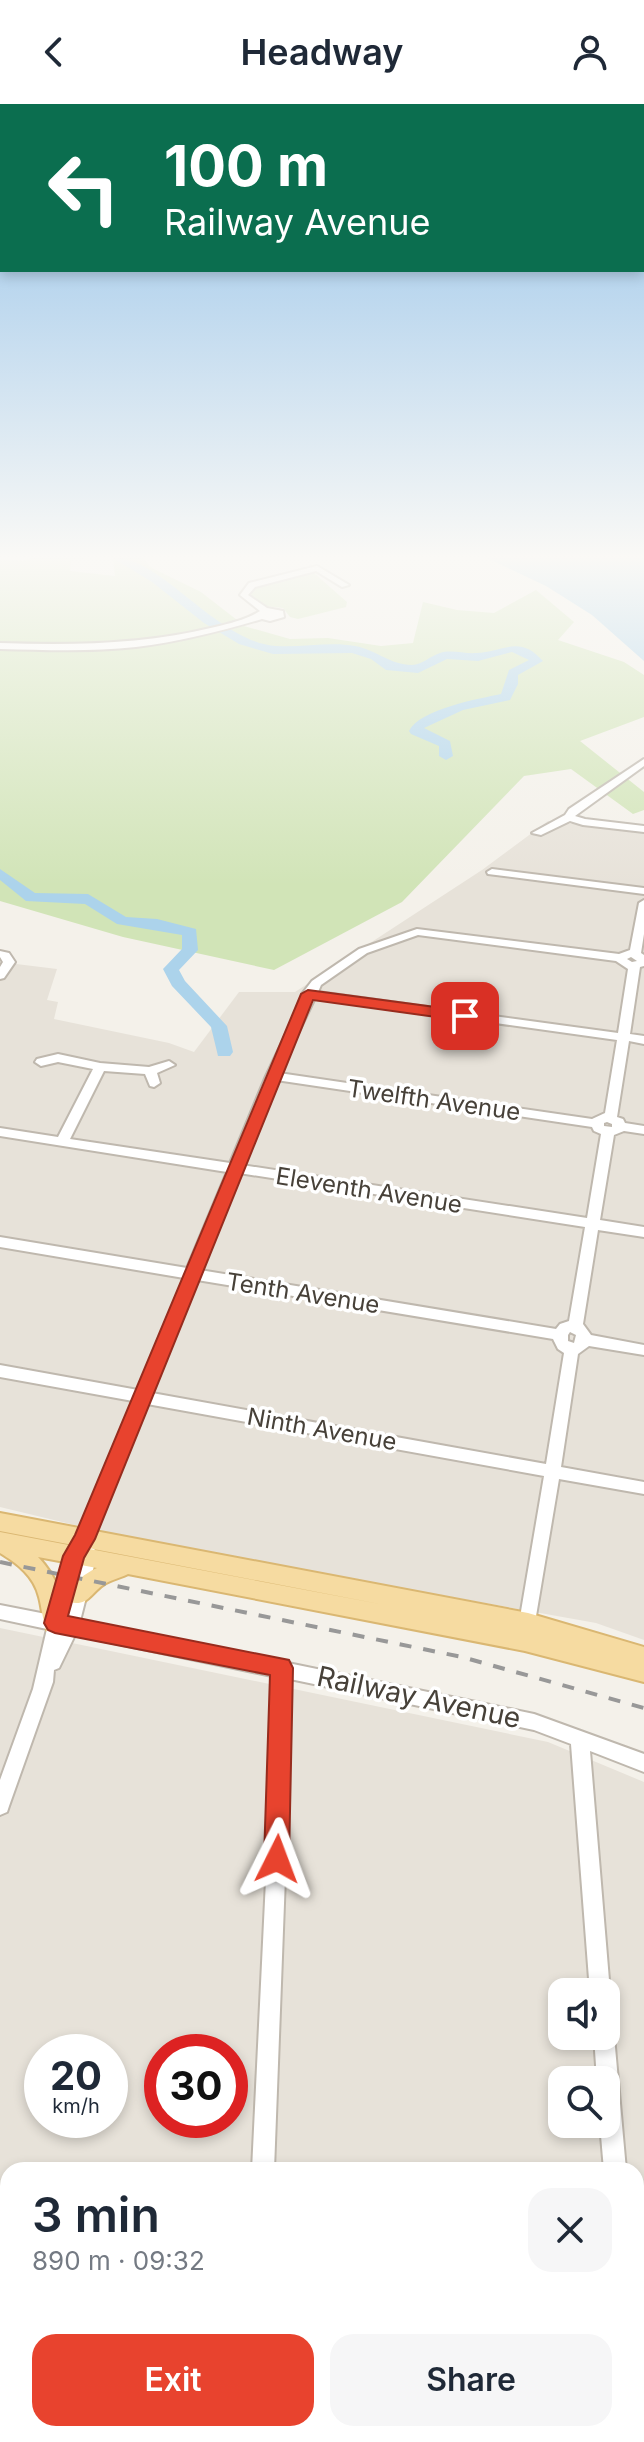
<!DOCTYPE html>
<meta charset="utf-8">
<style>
body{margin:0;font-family:Inter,sans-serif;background:#f6f6f7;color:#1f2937;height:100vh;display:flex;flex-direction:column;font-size:30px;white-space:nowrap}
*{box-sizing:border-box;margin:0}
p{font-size:26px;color:#747a83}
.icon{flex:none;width:44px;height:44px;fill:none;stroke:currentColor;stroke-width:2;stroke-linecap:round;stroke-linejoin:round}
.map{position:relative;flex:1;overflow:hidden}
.panel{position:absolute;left:0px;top:2058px;width:644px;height:280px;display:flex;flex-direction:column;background:#fff;border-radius:24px 24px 0 0;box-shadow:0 4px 12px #0003}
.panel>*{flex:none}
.banner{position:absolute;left:0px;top:0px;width:644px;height:168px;box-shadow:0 4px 12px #0003;background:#0b6e4f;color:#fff;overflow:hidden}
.fabs{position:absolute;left:548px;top:1874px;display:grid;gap:16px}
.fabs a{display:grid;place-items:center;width:72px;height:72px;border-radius:16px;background:#fff;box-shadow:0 4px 12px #0003;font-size:40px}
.speed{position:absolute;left:24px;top:1930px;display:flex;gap:16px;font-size:40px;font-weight:700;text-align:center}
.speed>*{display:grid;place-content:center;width:104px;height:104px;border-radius:50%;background:#fff;box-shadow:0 4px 12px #0003;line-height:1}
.speed small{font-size:20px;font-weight:400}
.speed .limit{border:12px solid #d22;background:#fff;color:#111}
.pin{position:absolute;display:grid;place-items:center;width:68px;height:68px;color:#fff;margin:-34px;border-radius:16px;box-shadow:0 4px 12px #0006}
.me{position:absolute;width:88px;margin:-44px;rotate:3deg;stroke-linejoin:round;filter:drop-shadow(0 0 6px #0008)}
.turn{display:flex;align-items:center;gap:28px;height:168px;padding:0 32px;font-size:36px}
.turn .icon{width:104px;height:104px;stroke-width:2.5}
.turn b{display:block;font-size:56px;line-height:68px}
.round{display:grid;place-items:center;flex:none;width:84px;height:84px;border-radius:24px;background:#f6f6f7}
.head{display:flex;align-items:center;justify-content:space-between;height:136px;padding:0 32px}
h1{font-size:48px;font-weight:600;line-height:60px}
.cta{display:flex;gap:16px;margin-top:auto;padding:16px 32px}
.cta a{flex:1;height:92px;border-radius:24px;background:#e8432e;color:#fff;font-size:32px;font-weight:600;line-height:92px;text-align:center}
.cta a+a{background:#f6f6f7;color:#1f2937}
header{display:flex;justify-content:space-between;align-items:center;height:104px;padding:0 32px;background:#fff;font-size:36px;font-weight:600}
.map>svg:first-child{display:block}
.residential{fill:#e7e2d9;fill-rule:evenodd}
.green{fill:#d1e4b7}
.water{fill:#acd3eb}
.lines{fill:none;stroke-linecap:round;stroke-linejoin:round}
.river{fill:#acd3eb;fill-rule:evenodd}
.minor-casing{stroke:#bfb8ae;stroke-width:4}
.major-casing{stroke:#dab772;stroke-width:4}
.minor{fill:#fff;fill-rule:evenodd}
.major{fill:#f6dba1;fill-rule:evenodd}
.rail{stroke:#989898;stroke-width:4;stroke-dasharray:12 12;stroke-linecap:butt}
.route{fill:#e8432e;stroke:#972c1e;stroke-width:2}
.labels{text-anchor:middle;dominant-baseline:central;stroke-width:7;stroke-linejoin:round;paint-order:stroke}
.street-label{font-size:24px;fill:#474139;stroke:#fff}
.near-street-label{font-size:28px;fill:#474139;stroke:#fff}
</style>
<header><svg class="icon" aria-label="back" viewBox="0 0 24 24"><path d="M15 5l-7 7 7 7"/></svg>Headway<svg class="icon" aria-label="person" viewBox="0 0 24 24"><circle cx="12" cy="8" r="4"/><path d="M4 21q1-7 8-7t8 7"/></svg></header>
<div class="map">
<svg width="644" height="2338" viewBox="0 0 644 2338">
<rect width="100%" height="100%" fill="#f4f1ea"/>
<path class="residential" d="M548 717 644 729V1536L596 1519 141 1437 0 1403V858L57 865 47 896 58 898 54 915 169 939 194 948 239 888H295L482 766Z
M0 1524 548 1638 644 1678V2338H0ZM562 1888H606V1932H562ZM42 1948H110V2016H42ZM162 1948H230V2016H162ZM562 1976H606V2020H562ZM8 2066H636V2330H8Z"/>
<path class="green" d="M31 454H102L71 455 70 467 115 472 113 454H144L150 463 201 488 237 516 220 520 228 526 244 522 290 535 328 534 381 542 413 539 423 498 457 506 494 509 536 486 574 518 558 536 624 558 644 571V613L580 637 644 688V706L633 710 571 665 524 672 402 798 274 866 123 833 0 797V455L22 457Z
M314 469 347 498 346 503 298 515 290 513 283 504 265 502 249 491 255 483Z"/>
<path class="water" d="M487 454H644V557L592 511 546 482Z"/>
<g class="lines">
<path class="river" d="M113 454C160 451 217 538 276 542 302 544 330 537 355 542 377 546 390 561 412 561 422 561 430 552 440 549 451 545 464 550 476 549 504 548 519 530 543 557L518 571V580L510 596 463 606 424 624 450 637 453 652 446 656 439 652V642L411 630 409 627C420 605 478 595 501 590L509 566 529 556 512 548 478 557 447 555 418 569 386 566 371 555 352 549 273 550 239 540 204 519 152 478Z
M0 765 35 789 88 790 126 813 157 815 196 825 198 846 179 866 185 877 227 922 233 948 230 952H218L211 923 172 882 163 865 182 845V831L117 820 85 800 26 797 0 776Z"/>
<defs>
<path id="minor" d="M317 462 349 481 342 483 316 467 255 483 248 491 267 504 283 507 284 513 270 517 262 515C221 527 179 538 136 543 91 548 45 546 0 545V539C73 541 143 541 215 523 231 519 248 515 260 507L240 491 249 479Z
M644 655V662L575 712 585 715 644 722V728L583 721 570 717 541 731 532 729 565 711 569 705Z
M492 765 644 784V790L488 770 487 768Z
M644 796V830L641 849 644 851V862L640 863 630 930 644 932V940L629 937 617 1013 623 1015 625 1019 644 1022V1030L624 1027 614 1031 600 1116 644 1123V1133L598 1126 583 1220 591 1231 644 1241V1251L589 1242 578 1250 561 1363 644 1378V1390L559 1375 533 1530 527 1532 521 1530 518 1525 544 1372 147 1300 90 1440 95 1446 96 1454 80 1517 278 1557 281 1556 288 1559 534 1610 644 1650V1668L590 1647 610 1888 606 1896V1888H590L571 1640 534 1626 290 1575 288 1693 274 2066H252L270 1693 272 1572 75 1531 59 1564 54 1566 53 1578 9 1702 7 1708 0 1711V1676L33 1585 47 1525 0 1515V1501L51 1511 66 1452 78 1432 133 1297 0 1273V1261L138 1286 184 1174 0 1143V1133L187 1164 227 1068 0 1032V1024L58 1033 93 965 58 958 41 962 35 958 37 955 58 950 100 959 149 963 169 957 175 961 157 969 160 979 154 983 150 982 145 970 104 967 70 1035 230 1059 266 972 304 892 302 890 312 877 359 845 417 825 619 850 630 846 639 799ZM418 831 616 857 628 865 618 929 318 888 321 881 367 849ZM631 853 637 857 632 858 627 855ZM315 894 617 936 605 1009 592 1015 279 969ZM276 976 592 1023 594 1027 601 1030 587 1114 242 1061ZM607 1018 612 1020V1023L604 1022V1019ZM239 1069 585 1123 569 1217 560 1220 556 1225 200 1166ZM197 1176 553 1235 558 1245 564 1249 546 1360 152 1289ZM570 1228 576 1231 574 1239 568 1237V1231Z
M0 847 9 849 15 858 4 874 0 875V863L3 858 0 853Z
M606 1922 611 1925 614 1932 626 2066H604L600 2020H606V1976H597L594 1932H606Z
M636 2096 644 2099V2130L636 2127Z
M239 2330H263V2338H239Z
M330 2330H362L359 2338H327Z"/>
<path id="major" d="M0 1409 528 1509 644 1543V1578L525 1547 128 1470C120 1474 110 1476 103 1481 91 1489 87 1503 70 1498L67 1491C73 1479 85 1469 97 1464L38 1453C53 1468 73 1504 63 1526L55 1529 47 1526C42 1515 42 1504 39 1493 34 1472 18 1460 0 1449V1428L385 1501 0 1427Z"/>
</defs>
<use href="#minor" class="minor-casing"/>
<use href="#major" class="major-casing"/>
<use href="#minor" class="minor"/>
<use href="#major" class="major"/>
<path class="rail" d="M0 1458 462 1553 644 1604"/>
</g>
<linearGradient id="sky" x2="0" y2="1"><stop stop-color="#90c0e9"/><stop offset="0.58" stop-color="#faf9f6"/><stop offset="1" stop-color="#faf9f6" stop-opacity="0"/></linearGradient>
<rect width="644" height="781" fill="url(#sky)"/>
<path class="route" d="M308 886 465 907 473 912 465 917 313 896 95 1435 84 1454 68 1512 289 1556 293 1564 289 1755 285 1764 277 1767 268 1764 264 1755 270 1571 55 1529 48 1526 44 1519 63 1452 75 1431 301 890Z"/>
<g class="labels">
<g class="street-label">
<text transform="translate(434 996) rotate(8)">Twelfth Avenue</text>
<text transform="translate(369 1086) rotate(9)">Eleventh Avenue</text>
<text transform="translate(303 1189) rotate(9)">Tenth Avenue</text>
<text transform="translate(322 1325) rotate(10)">Ninth Avenue</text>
</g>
<g class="near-street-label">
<text transform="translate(419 1593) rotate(12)">Railway Avenue</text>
</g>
</g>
</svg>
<div class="fabs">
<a><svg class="icon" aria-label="sound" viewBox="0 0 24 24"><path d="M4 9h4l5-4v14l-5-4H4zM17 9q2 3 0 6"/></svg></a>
<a><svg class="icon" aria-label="search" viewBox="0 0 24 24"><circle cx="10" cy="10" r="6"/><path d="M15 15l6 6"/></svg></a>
</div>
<div class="speed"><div>20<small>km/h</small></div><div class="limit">30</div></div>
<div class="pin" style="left:465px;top:912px;background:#d93025"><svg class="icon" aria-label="arrive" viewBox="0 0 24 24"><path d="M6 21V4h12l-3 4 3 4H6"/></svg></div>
<svg class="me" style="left:277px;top:1755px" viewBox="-20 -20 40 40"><path d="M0-17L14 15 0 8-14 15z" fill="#e8432e" stroke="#fff" stroke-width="4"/></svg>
<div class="banner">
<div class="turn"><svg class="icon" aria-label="left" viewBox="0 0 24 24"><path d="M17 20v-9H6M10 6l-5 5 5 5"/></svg><div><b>100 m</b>Railway Avenue</div></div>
</div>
<section class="panel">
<div class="head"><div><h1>3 min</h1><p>890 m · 09:32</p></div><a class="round"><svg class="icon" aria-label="close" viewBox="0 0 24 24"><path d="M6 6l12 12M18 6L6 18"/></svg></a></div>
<div class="cta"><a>Exit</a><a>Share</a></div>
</section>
</div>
